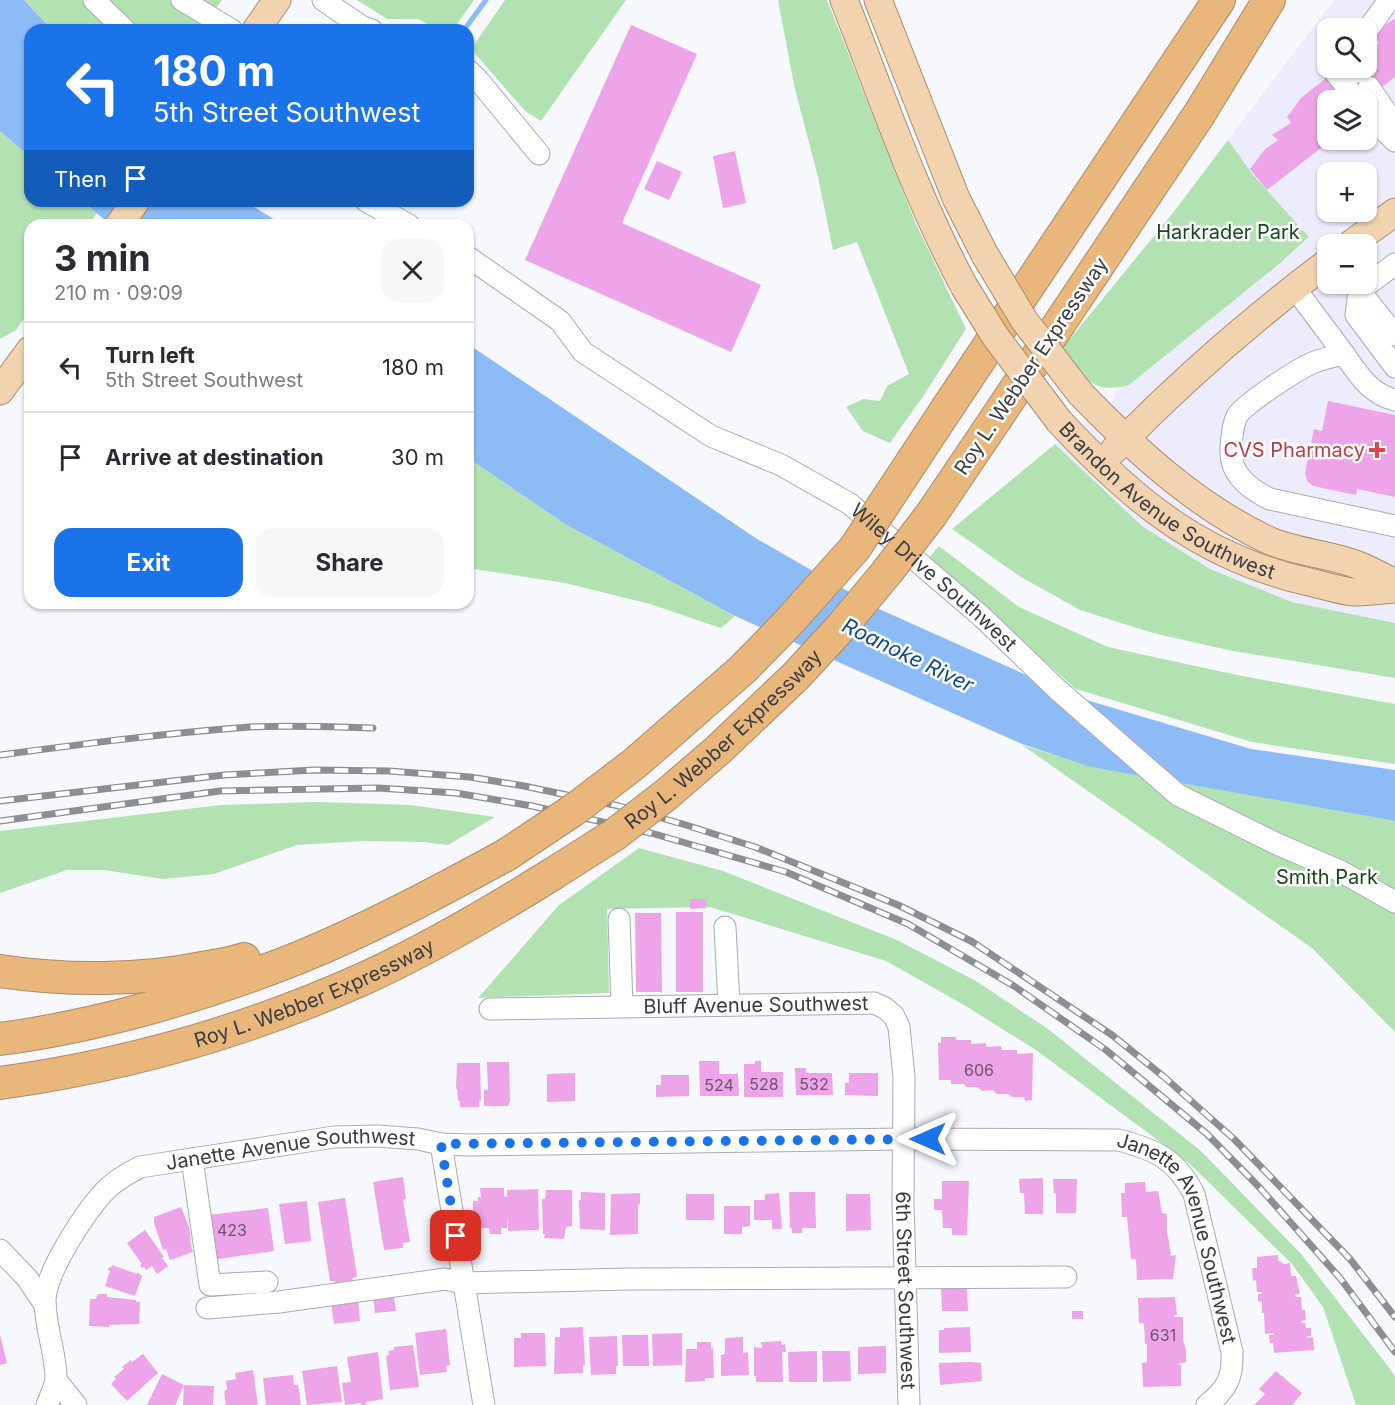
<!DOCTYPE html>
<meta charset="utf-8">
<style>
body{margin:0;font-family:Inter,sans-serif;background:#f7f7f7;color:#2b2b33;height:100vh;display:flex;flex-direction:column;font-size:22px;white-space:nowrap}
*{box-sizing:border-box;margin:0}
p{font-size:20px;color:#7c7c81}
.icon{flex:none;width:33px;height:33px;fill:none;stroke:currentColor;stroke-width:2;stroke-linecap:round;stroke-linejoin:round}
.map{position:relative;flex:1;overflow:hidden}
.side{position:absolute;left:24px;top:219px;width:450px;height:390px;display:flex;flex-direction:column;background:#fff;border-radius:18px;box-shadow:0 2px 4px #0004}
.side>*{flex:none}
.banner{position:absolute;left:24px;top:24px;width:450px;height:183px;border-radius:18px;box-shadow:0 2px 4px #0004;background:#1a73e8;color:#fff;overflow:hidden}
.fabs{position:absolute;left:1317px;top:18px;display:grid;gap:12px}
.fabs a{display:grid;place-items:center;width:60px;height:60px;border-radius:12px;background:#fff;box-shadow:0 2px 4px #0004;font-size:30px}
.pin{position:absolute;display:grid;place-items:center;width:51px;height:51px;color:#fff;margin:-26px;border-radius:12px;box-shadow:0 3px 9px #0006}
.me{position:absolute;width:66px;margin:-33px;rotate:270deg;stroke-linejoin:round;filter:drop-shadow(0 0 4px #0008)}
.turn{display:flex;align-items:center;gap:21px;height:126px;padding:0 30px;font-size:27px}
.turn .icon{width:78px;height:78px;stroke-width:2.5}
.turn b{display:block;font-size:42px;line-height:51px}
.then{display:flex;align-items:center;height:57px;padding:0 30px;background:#0003;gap:12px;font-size:22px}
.round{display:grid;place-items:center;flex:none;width:63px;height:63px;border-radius:18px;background:#f7f7f7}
.summary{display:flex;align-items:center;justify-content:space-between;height:102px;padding:0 30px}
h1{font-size:36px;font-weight:700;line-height:45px}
.button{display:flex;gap:12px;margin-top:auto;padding:12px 30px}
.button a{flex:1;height:69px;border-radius:18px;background:#1a73e8;color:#fff;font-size:24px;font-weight:700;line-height:69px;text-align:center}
.button a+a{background:#f7f7f7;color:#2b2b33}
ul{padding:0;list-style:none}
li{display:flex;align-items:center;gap:18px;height:90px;padding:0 30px;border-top:2px solid #e1e1e2}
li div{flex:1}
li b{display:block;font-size:22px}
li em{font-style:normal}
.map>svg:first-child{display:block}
.commercial{fill:#edecfd;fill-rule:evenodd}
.green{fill:#b3e2b2}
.water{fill:#8cbbf6}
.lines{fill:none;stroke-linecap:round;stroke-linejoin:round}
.stream{stroke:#8cbbf6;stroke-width:5}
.building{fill:#eda4e8}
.minor-casing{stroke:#a8abb5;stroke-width:23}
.major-casing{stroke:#ac8b67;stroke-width:29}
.highway-casing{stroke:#ac8b67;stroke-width:34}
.minor{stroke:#fff;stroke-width:21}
.major{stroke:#f2d3b0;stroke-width:27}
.highway{stroke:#e9b67c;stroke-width:32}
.rail-casing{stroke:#8c8e93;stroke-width:7}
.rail{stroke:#fff;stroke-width:4.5;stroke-dasharray:14;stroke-linecap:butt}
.major-bridge-casing{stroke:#ac8b67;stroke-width:29;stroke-linecap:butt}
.highway-bridge-casing{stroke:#ac8b67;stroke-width:34;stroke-linecap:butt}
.major-bridge{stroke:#f2d3b0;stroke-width:27}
.highway-bridge{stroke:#e9b67c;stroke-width:32}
.route{stroke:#1a73e8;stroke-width:10;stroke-dasharray:0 18}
.health-dot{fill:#e0444e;stroke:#fff;stroke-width:2}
.labels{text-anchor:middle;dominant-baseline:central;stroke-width:5;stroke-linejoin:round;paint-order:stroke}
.number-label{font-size:16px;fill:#68566b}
.park-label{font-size:20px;fill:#18491b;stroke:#fff}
.street-label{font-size:20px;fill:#3b3c41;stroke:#fff}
.health-label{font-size:20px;fill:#be3a42;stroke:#fff;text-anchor:end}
.water-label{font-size:21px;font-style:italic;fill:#0b4989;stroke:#fff}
</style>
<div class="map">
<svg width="1395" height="1405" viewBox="0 0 1395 1405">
<rect width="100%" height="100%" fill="#f6f8fe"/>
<path class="commercial" d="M1334 0H1395V623L1292 602 1210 569 1142 526 1055 444 1113 401 1117 388 1129 385 1278 265 1309 238 1254 176 1228 140ZM1328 28H1366V68H1328ZM1328 100H1366V140H1328ZM1328 172H1366V212H1328ZM1328 244H1366V284H1328Z"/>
<path class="green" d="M24 0H222L199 30H52Z
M357 0H474L453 30H438L418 19H387Z
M505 0H626L541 121 525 111 471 49Z
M778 0H827L915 222 966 329 924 395 890 443 863 431 846 407 863 399 880 401 887 386 909 374 857 242 833 250 818 177 794 85Z
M0 131 30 157V201H82L97 213 88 225H30V310L16 330 0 339Z
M1228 140 1254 176 1309 237 1278 265 1129 385C1091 395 1082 376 1060 351L1172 214Z
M1055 444 1142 526 1210 569 1292 602 1395 623V678L1228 650 1153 633 1080 610 1021 577 952 529Z
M468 458 565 524 735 616 721 628 650 604 565 583 468 568Z
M939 546 1019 607 1108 647 1237 675 1395 704V764L1252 742 1076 689 928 559Z
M1022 745 1094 767 1395 821V1032L1312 948Z
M316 802 411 805 495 817 448 845 423 842 362 841 297 845 214 874 163 879 104 870H67L0 893V831L221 805Z
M639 848 723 871 897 940 976 981 1048 1029 1201 1151 1302 1255 1390 1369 1395 1376V1405H1356L1323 1307 1292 1264 1190 1164 1036 1050 964 1005 886 961 710 907 607 909 609 993 478 998 559 905Z"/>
<path class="water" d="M0 0H24L52 30H30V157L0 131Z
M82 201H245L283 225H111Z
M468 344 757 539 879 609 1073 696 1251 749 1395 770V821L1091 767 1022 744 735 616 565 524 468 458Z"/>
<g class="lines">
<path class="stream" d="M464 30 486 0"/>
</g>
<path class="building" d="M1395 18V77L1377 91 1357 95 1346 80 1366 68V52L1379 43 1373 34Z
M631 25 697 54 622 223 761 285 731 352 525 260Z
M1330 75 1351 100H1328V140H1331L1267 190 1250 169 1265 149 1278 140 1272 135 1291 123 1287 117 1301 98Z
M735 151 746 203 723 208 713 156Z
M657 161 682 172 669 200 644 189Z
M1328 401 1395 415V497L1357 489 1356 495 1313 486 1307 481 1305 473 1314 429 1322 431Z
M690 899H706V908L690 909Z
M676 912H703V992H676Z
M635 913H661L662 992H636Z
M941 1037H956V1040H971V1044L986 1043V1047L1001 1046 1002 1050H1017V1054L1033 1053 1032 1100 1025 1101 1024 1097H1012L1008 1094H997L993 1090 982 1091 978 1087H966L964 1084H951V1080H939L938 1043H941Z
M699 1061H719V1074H738L739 1096H700Z
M755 1061H761V1072H783V1097H744V1064H755Z
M487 1062H509L510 1101 508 1106H484V1090H488Z
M457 1063H480L481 1101H479V1107H460V1101H458L457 1089H456Z
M795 1068H806V1073H832L833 1095H796Z
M575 1073V1101L547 1102V1074Z
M849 1073H878V1096L845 1095V1083H849Z
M661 1075H689V1096L656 1097V1085H661Z
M403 1177 406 1199 403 1200 410 1242 403 1243V1248L384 1250 373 1182Z
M1043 1178V1214H1025L1024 1193H1020L1019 1179Z
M1053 1179H1077L1076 1213H1056V1193H1054Z
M942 1181H969L967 1235H952V1228H943L942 1210H934V1199H942Z
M1145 1182 1146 1192 1158 1191 1162 1213 1167 1214V1236H1168L1171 1256 1176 1255 1173 1279 1137 1280 1136 1259H1131L1127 1217H1122L1121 1193H1125V1183Z
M480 1188H504V1196L507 1197V1190L538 1189 539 1230 508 1231V1217L507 1228H501V1234H490L489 1228H478L476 1215H473V1201H478V1197H481Z
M546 1190H572V1226L566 1227 564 1239 544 1238 545 1234H543L542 1199H545Z
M581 1192 605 1193V1230L580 1229 579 1200H581Z
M789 1192H815L816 1228H802V1233H792V1228H790Z
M640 1193V1204H638V1234L610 1235 611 1194Z
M779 1193 782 1229H772V1220H754V1200H765V1194Z
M686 1194H714V1220H686Z
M846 1194H870L871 1230 846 1231Z
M345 1198 357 1277 352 1278 354 1287 336 1290 335 1281H330L318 1202Z
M307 1201 311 1241 285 1244 279 1204Z
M724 1206H750V1226L742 1227V1234H724Z
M181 1207 189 1227 191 1240 190 1241 193 1252 170 1260 166 1249 163 1250 154 1223V1217Z
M268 1208 274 1251 212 1260 207 1215Z
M145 1230 164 1257 162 1258 168 1266 157 1274 152 1266 146 1270 144 1267 142 1268 140 1265 142 1264 127 1243Z
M1278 1255V1260L1284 1264 1290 1263 1291 1276H1296L1300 1294H1295L1296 1297H1301L1302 1310H1305L1306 1320 1301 1321V1323H1305L1306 1328H1311V1336H1307V1338L1313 1337 1314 1350 1274 1353 1273 1343H1270L1269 1335H1274V1333L1265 1334 1264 1313H1262V1301L1258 1302V1294H1262V1292H1257L1256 1280 1253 1281 1252 1268H1257V1257Z
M112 1265 137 1274V1272L142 1276 135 1296 105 1286 110 1271 108 1270 109 1267 111 1268Z
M967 1286 968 1311H942L941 1287Z
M393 1292 396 1311 375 1313 373 1295Z
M98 1294H107V1297L136 1300V1302H140L139 1324 109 1325V1327L89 1326 90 1299H96Z
M1175 1297 1177 1315H1174V1317H1183V1340L1186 1350V1362L1178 1364 1181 1365V1386L1143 1387 1142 1363 1147 1362V1344H1145L1144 1323H1139L1138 1298Z
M358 1299 360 1321 334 1324 331 1303Z
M1072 1311H1083V1319H1072Z
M583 1327 585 1365H583V1373L554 1374 555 1337H560V1328Z
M970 1327 971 1352 939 1353V1330H944V1328Z
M446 1329 450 1365 446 1366 447 1372 420 1375 415 1333Z
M521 1333H545L546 1366 514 1367V1338H521Z
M682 1333V1365L653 1366 652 1334Z
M0 1335 7 1363 0 1365Z
M622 1335H648L649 1366H623Z
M617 1336 618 1366H616V1374L591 1375 589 1337Z
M743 1337V1353L748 1352 749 1375 721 1376V1355L725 1354V1338Z
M781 1341 782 1345 785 1344 786 1352H782L783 1382H756V1376H754V1347L762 1348 761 1342Z
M697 1342H711V1349L713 1348 714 1378H705V1381L685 1382 686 1349H697Z
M413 1345 419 1387 390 1390 386 1356 389 1355 388 1351 394 1350V1347Z
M886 1346V1373L858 1374V1347Z
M817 1351V1382H789L788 1352Z
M822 1351H850L851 1381 823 1382Z
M378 1352 383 1399 366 1402V1405H361V1403L345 1405 342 1383 351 1382 347 1357Z
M143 1354 158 1373 127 1401 111 1384 116 1379 114 1377 124 1369 122 1367 131 1360 132 1362Z
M970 1362 981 1363 982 1381 940 1385 939 1363Z
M337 1366 342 1402 307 1405 302 1371Z
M253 1370 258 1405H226L224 1392 227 1389 226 1381 236 1379 235 1373Z
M1276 1371 1302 1393 1292 1405H1254L1265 1394 1259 1389Z
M162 1374 184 1385 175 1405H147Z
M293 1375 294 1385H298L301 1405H266L263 1378Z
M184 1385 214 1386 213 1405H183Z"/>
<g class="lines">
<defs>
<g id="minor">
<path d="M94 0 125 30"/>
<path d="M182 0 232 30"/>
<path d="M323 0 361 26 372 30"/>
<path d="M1366 32 1389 0"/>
<path d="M1337 68 1334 71 1357 100"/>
<path d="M1354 68 1357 72"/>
<path d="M468 70 479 81 539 154"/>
<path d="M1369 87 1395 125"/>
<path d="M1366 112 1395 141"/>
<path d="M366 201 409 225"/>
<path id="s1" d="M468 257 560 321 583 352 711 436 781 465 850 504 981 616 1058 690 1178 795 1277 844 1340 871 1395 902"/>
<path d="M1395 264 1359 291 1356 315 1395 367"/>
<path d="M1354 284 1395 335"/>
<path d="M1294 287 1344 354"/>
<path d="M1395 400C1370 394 1358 374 1344 354 1332 357 1319 359 1308 365 1294 372 1244 404 1237 416 1232 426 1232 437 1231 448 1229 473 1249 489 1270 499L1395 526"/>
<path d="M619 919 622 1006"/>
<path d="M725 927 729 1005"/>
<path id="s2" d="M490 1009 874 1003 885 1008 894 1016 899 1027 904 1077 903 1203 909 1405"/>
<path d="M441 1144 484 1405"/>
<path d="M192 1159 210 1285 267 1282"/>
<path d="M0 1250 27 1278 45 1305"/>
<path d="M207 1308 279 1302 445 1279 463 1283 628 1279 1066 1277"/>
<path d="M56 1380 76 1405"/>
<path id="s3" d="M47 1405C50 1397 55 1387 56 1379 56 1353 45 1327 45 1301 45 1272 88 1207 109 1187 119 1178 129 1173 140 1167L334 1137 377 1136 418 1139 441 1144 469 1145 904 1139 1119 1140C1156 1150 1176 1159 1194 1194L1232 1352C1233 1378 1227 1389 1207 1405"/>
</g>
<g id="major">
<path d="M844 0C882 96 915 195 964 286"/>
<path d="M878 0 956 198 985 255"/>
<path d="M256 30 277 0"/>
<path d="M119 225 136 201"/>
<path d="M1351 244 1395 212"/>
<path d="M0 391 30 350"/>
<path d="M1080 393C1135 450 1197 507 1270 541 1299 553 1330 554 1358 565 1371 570 1383 577 1395 583"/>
<path id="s4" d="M1059 421C1132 500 1202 558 1309 582 1323 585 1339 591 1354 592 1367 592 1381 590 1395 589"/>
<path d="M1114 450C1180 382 1251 320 1328 262"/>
</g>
<g id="highway">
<path d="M948 407 1219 0"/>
<path d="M987 432 1200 113 1269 0"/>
<path d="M0 971C67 981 141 981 208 967 220 965 233 963 244 959"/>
<path d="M0 1039C99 1026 205 995 298 958 369 929 438 892 506 855"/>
<path id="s5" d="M0 1083C124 1066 249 1030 363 979 429 949 490 913 551 875"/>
</g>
</defs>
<use href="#minor" class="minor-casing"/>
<use href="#major" class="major-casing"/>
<use href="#highway" class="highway-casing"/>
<use href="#minor" class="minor"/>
<use href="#major" class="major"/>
<use href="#highway" class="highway"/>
<defs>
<path id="rail" d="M0 755C83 744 166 733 250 727 291 725 332 727 373 728
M0 801 224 775 314 770 389 771 470 777 524 786 619 806 686 825 755 847 898 905 971 941 1112 1035 1163 1076 1234 1139 1350 1259 1395 1317
M0 821 220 791 378 788 456 793 532 806 651 833 786 872 908 924 1014 986 1106 1050 1207 1134 1259 1187 1340 1278 1395 1352"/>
</defs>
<use href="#rail" class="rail-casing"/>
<use href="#rail" class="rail"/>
<defs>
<path id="major-bridge" d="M985 255 1024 320 1080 393
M964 286 995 336 1059 421"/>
<g id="highway-bridge">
<path d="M506 855 575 809 634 764 743 669 787 624 855 548 948 407"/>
<path id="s6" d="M551 875 614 835 667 794 718 750 795 677 843 625 887 572 931 515 987 432"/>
</g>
</defs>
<use href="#major-bridge" class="major-bridge-casing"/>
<use href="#highway-bridge" class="highway-bridge-casing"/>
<use href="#major-bridge" class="major-bridge"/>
<use href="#highway-bridge" class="highway-bridge"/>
</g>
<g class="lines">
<path class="route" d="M456 1236 441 1144 928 1139"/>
</g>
<path class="health-dot" d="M1374 441h6v6h6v6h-6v6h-6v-6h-6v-6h6z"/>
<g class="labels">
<g class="number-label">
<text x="979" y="1070">606</text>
<text x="764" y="1084">528</text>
<text x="814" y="1084">532</text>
<text x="719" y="1085">524</text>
<text x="232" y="1230">423</text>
<text x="1163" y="1335">631</text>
</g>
<g class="park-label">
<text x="1228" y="232">Harkrader Park</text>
<text x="1327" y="877">Smith Park</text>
</g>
<g class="street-label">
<text transform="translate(1031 366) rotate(-56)">Roy L. Webber Expressway</text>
<text stroke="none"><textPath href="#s4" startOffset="136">Brandon Avenue Southwest</textPath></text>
<text stroke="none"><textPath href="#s1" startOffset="570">Wiley Drive Southwest</textPath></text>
<text stroke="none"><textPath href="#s6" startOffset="220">Roy L. Webber Expressway</textPath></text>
<text stroke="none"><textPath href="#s5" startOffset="328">Roy L. Webber Expressway</textPath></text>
<text stroke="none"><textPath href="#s2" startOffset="266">Bluff Avenue Southwest</textPath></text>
<text stroke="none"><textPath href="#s3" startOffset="428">Janette Avenue Southwest</textPath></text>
<text stroke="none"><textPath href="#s3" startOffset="1382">Janette Avenue Southwest</textPath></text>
<text stroke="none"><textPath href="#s2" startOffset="684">6th Street Southwest</textPath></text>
</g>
<g class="health-label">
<text x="1365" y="450">CVS Pharmacy</text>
</g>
<g class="water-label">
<text transform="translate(908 655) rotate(26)">Roanoke River</text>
</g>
</g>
</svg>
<div class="fabs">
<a><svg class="icon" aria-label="search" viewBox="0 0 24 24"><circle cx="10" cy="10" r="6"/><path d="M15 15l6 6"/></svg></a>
<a><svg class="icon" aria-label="layers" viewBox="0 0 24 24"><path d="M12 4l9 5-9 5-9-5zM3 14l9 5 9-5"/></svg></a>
<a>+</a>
<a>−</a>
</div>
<div class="pin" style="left:456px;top:1236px;background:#d93025"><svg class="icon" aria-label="arrive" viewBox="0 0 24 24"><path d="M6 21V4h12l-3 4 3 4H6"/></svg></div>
<svg class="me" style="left:928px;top:1139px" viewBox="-20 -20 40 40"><path d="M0-17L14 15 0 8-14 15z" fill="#1a73e8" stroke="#fff" stroke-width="4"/></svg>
<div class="banner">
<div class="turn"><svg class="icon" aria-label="left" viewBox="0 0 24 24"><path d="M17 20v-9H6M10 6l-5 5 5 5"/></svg><div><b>180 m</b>5th Street Southwest</div></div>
<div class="then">Then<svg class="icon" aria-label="arrive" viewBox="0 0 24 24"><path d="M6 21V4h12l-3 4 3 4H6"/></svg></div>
</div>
<section class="side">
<div class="summary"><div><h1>3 min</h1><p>210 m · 09:09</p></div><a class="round"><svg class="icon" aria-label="close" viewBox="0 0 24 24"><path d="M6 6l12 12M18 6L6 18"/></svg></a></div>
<ul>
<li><svg class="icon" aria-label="left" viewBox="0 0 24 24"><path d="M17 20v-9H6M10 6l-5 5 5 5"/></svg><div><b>Turn left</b><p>5th Street Southwest</p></div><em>180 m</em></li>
<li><svg class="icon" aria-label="arrive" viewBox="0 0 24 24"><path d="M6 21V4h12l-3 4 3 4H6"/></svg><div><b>Arrive at destination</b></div><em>30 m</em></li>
</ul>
<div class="button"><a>Exit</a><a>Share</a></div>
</section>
</div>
